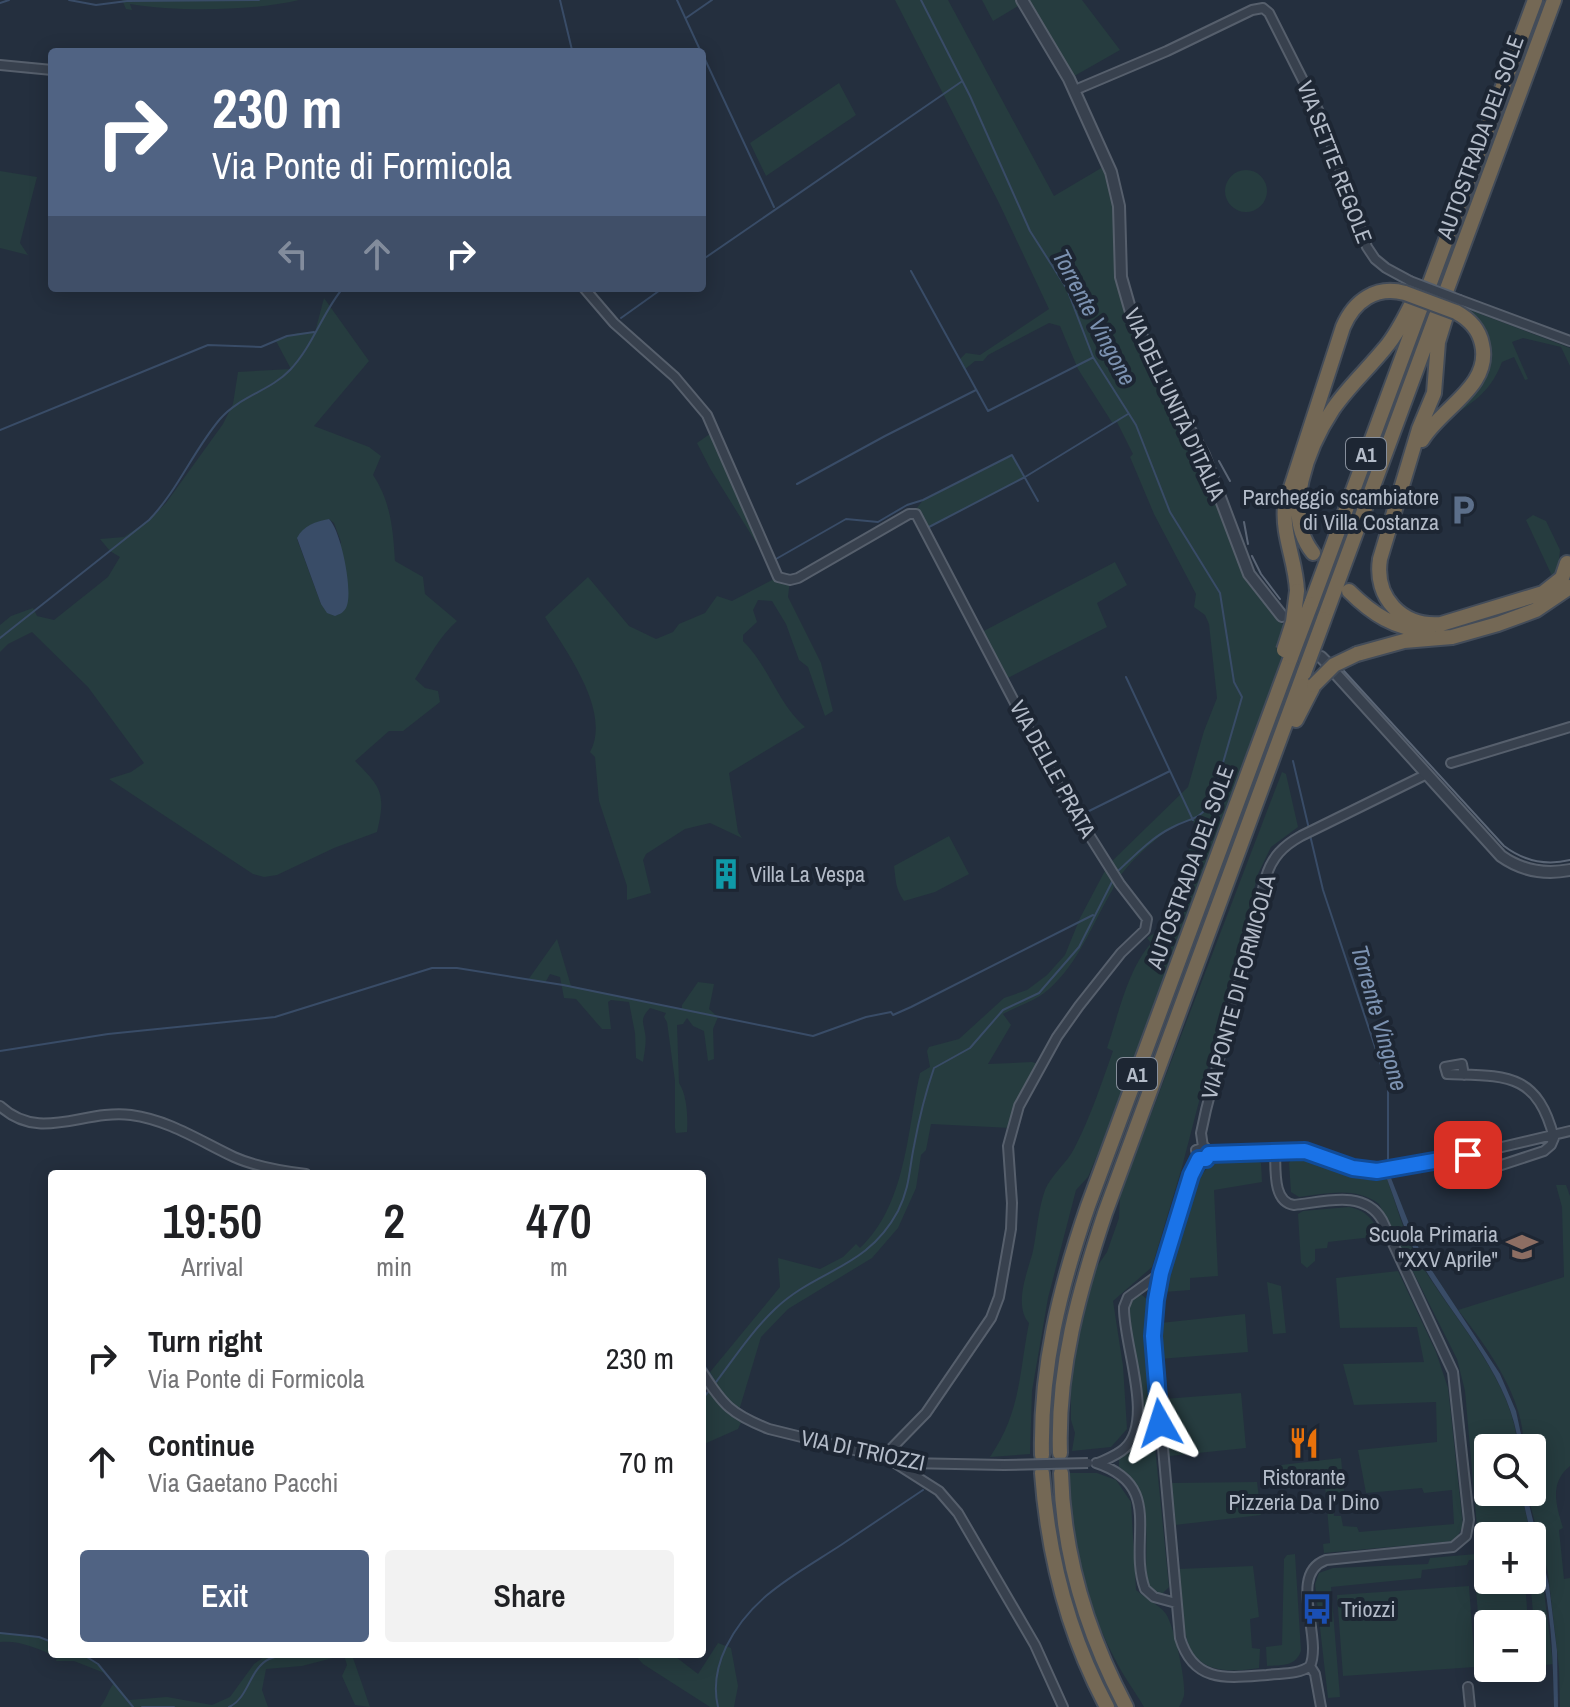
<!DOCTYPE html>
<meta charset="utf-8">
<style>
body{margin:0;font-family:"Archivo Narrow",sans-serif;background:#f2f2f2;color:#202124;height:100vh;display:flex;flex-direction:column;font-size:30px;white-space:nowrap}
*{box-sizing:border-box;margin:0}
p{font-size:26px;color:#757577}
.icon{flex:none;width:44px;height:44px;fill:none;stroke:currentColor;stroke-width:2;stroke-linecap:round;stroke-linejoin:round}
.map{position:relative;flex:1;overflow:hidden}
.side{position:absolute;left:48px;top:1170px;width:658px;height:488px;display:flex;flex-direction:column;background:#fff;border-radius:8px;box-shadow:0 4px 20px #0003}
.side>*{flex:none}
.guide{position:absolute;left:48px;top:48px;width:658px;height:244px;border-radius:8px;box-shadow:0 4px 20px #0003;background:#506383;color:#fff;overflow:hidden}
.fabs{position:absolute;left:1474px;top:1434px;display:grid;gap:16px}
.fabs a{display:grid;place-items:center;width:72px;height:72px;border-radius:8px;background:#fff;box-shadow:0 4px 20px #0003;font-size:40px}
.pin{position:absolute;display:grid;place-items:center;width:68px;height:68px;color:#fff;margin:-34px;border-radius:16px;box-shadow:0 4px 12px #0006}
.me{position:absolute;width:88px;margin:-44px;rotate:354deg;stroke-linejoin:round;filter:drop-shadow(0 0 6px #0008)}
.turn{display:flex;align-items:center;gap:28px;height:168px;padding:0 32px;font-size:36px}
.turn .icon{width:104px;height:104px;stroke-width:2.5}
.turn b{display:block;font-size:56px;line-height:68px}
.lanes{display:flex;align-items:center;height:76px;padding:0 32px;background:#0003;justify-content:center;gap:40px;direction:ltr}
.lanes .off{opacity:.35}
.eta{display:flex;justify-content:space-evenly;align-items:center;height:136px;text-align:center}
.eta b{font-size:48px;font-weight:600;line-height:56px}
.primary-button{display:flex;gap:16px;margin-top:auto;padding:16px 32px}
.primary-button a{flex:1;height:92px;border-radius:8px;background:#506383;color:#fff;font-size:32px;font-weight:600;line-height:92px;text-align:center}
.primary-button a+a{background:#f2f2f2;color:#202124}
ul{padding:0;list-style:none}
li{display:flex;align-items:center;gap:24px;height:104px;padding:0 32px}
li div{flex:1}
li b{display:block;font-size:30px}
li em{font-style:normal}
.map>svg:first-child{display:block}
.green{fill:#263c3f;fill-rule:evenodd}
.water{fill:#394c67}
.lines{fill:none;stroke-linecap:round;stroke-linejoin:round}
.stream{stroke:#394c67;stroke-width:2}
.minor-casing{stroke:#565f6c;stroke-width:12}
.tertiary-casing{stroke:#565f6c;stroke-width:14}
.motorway-casing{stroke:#434c59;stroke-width:18}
.minor{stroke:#38414e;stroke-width:8}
.tertiary{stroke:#38414e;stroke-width:10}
.motorway{stroke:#746855;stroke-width:14}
.tram{stroke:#5a6575;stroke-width:2}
.minor-bridge-casing{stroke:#565f6c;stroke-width:12;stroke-linecap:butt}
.motorway-bridge-casing{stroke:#434c59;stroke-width:18;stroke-linecap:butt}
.minor-bridge{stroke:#38414e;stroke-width:8}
.motorway-bridge{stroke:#746855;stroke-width:14}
.route-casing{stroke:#114b97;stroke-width:20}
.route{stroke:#1a73e8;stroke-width:14}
.labels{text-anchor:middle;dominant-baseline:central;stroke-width:8;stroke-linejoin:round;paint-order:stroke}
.shield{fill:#1d2633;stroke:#878f9c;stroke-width:2}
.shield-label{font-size:20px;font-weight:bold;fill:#b4bcc9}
.street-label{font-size:22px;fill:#b4bcc9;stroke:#1d2633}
.poi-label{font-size:22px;fill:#b4bcc9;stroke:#1d2633;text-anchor:end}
.water-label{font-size:24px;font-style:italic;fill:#7c92b1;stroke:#1d2633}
</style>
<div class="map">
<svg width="1570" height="1707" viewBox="0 0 1570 1707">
<rect width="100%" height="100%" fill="#242f3e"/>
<path class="green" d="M122 0H299C253 11 178 12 130 4L132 10 126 9Z
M895 0H948L1054 196 1108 164 1115 184 1122 286 1188 424 1245 564 1282 616 1281 622 1290 633 1276 673 1274 704 1170 982 1088 1177 1076 1190 1048 1298 1032 1391 1030 1454 990 1457C1021 1412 1019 1373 1029 1323 1013 1305 1028 1271 1033 1251 1037 1231 1038 1210 1045 1190 1051 1175 1066 1164 1074 1149 1090 1118 1101 1085 1113 1051L1107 1048C1119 1013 1127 971 1151 943L1147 938 1159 930 1196 831 1193 821C1189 821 1184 821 1180 823 1162 831 1118 871 1113 889 1092 924 1079 963 1048 990 1035 1001 1018 1006 1003 1014L1011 1025 988 1064 1032 1062 1041 1065 1011 1128 931 1124 926 1150 921 1155 916 1188 898 1228 872 1258 788 1309 761 1337 738 1414 743 1418 738 1429 702 1445V1399L710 1390 706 1377 780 1287 778 1258 820 1269 843 1257 856 1244 860 1248C906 1205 907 1132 920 1073L930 1067 927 1051 929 1047 959 1039 1004 998 1027 990 1047 975 1065 955 1080 918 1108 865 1188 787 1204 731 1217 698 1209 624 1205 615 1194 607 1196 594 1154 514 1130 457 1133 454 1117 422 1113 424 1078 369 1060 326 1049 323 988 355 983 361H975L964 370 959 360 966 353 980 355 1049 309 999 203Z
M982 0H1082L1120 50 1069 79 1023 3 993 21Z
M839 83 856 115 766 176 750 143Z
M1225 191a21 21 0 1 1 42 0a21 21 0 1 1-42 0Z
M0 171 37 177 20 243 28 255 0 248Z
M324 298 369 361 314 426 369 447 381 456 373 475C391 502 393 530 395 561L423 577 425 594 457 621C438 638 429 658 415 679L425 688 438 691 440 702 403 731H389L355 761C382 788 386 794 377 832L334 848 277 875 264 877 253 874 109 779 131 772 144 763 88 687 32 632 8 644 0 652V625L11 616 33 608 37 616 54 620 108 577 120 557 110 551 100 539 124 537 149 520 166 503 223 424 233 404 238 372 291 369 276 341 297 333 315 332ZM329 519 334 523 341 542 321 604 297 539Z
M1459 306 1570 348V366L1561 347 1523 338 1512 342 1528 379 1525 380 1514 357 1502 362C1489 396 1470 403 1442 424L1483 380 1471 315Z
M714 431 772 568 711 470 697 443Z
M1012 455 1025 477 929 527 925 528 913 513 923 500Z
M1533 515 1546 521 1560 550 1558 572 1553 578 1526 520Z
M1115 562 1127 585 1097 603 1107 627 1004 680 980 633Z
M588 577 629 626 656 639 673 632 679 624 705 613 717 596 732 601 778 577 790 580 788 597 821 663 833 711 825 716 808 667 799 660 786 624 772 601 758 600 753 610 757 622 743 635V641C768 665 778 704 805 727L729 773 738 832 742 838 710 823 685 829 646 854 643 860 651 893 627 900V886L599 801 595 757 590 752C612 712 566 651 545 617Z
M1282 772 1286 774 1298 827 1271 847 1258 874 1182 1167 1152 1267 1113 1301 1123 1366 1127 1429 1111 1447 1072 1451 1075 1433 1071 1420V1367L1096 1268 1107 1252 1119 1218 1120 1195Z
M949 836 969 874 935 892 904 901C895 888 896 880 894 866Z
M557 939 571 986 682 1010V1005L698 982 714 984 709 1009 718 1017 713 1029 714 1059 708 1061 704 1031 693 1026 687 1018 683 1024 677 1025 679 1083C687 1095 688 1117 687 1132L676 1133 675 1128V1081L667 1022 664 1017 666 1013 650 1008C640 1019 643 1021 645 1033 647 1042 644 1054 643 1062L636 1058 635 1033 629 1002 611 1000 608 1002 611 1029H602L576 999 564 998 560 977 550 974 545 983 528 980Z
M1299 1157C1326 1167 1358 1185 1387 1179 1396 1203 1403 1231 1415 1254 1449 1315 1513 1377 1518 1448H1488V1492H1521L1531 1536H1488V1559L1469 1560 1467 1565 1422 1570 1421 1578 1331 1587 1340 1697 1328 1698 1315 1584 1319 1573 1333 1568 1428 1564 1430 1558 1476 1554 1477 1527 1465 1391 1457 1359 1379 1204C1355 1186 1327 1194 1299 1197L1291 1192 1289 1163 1292 1158Z
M1252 1159 1261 1163 1262 1182 1214 1190 1218 1276 1190 1278V1290L1164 1292 1201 1175 1214 1161Z
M1556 1185H1566L1570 1196V1466C1549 1483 1556 1505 1563 1528L1559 1530 1564 1579 1570 1578V1707H1560L1559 1668 1548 1573 1527 1492H1532V1448H1524C1524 1397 1488 1348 1458 1310L1564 1277 1562 1207Z
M1349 1207C1367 1211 1373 1219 1381 1236L1328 1242 1327 1248 1315 1249V1261L1307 1268 1301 1263 1298 1214 1303 1211Z
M1398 1271 1436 1352 1448 1388 1463 1526 1455 1541 1324 1553 1323 1544 1330 1543 1325 1485 1283 1489 1281 1465 1341 1458 1345 1501 1333 1503 1334 1516H1341L1343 1526 1357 1527 1359 1532 1454 1524 1452 1490 1424 1493 1422 1488 1366 1493 1358 1450 1437 1442 1436 1402 1354 1405 1343 1364 1424 1362 1417 1327 1340 1328 1336 1278Z
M1267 1282 1281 1286 1286 1333 1273 1334Z
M1137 1295H1142L1149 1301 1146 1357 1169 1587 1162 1594 1150 1590 1147 1586C1143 1546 1157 1494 1119 1467V1459C1134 1448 1140 1435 1142 1417L1127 1309 1131 1298Z
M1245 1314 1248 1352 1159 1359 1160 1323Z
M1241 1393 1246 1448 1169 1456 1164 1399Z
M1070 1473H1097L1116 1480 1131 1502 1136 1590C1144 1597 1162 1607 1166 1614 1174 1626 1186 1680 1184 1695 1184 1697 1180 1706 1179 1707H1144C1135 1691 1123 1676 1115 1659 1088 1609 1066 1530 1070 1473Z
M1257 1482 1261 1515 1175 1525 1171 1483Z
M1532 1539 1543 1583 1553 1664 1538 1666 1530 1580H1532Z
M1295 1554 1301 1651C1295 1667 1282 1665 1267 1666L1266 1647 1282 1645 1284 1559 1287 1555Z
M1488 1564V1580H1525L1528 1624H1488V1664H1482L1474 1565Z
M1253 1566 1259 1617 1250 1619 1252 1648 1260 1649 1259 1668C1175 1682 1186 1632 1178 1569Z
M1469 1586 1475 1667 1343 1676 1337 1595Z
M0 1633 39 1637 52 1642V1654C79 1654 88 1653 107 1674L74 1661H56L57 1657C39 1649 20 1640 0 1642Z
M718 1643 731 1648 738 1686 734 1707H710L643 1664 634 1654H672L698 1674Z
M268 1654H358L353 1658 370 1707 355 1705 342 1676 347 1665 344 1655 302 1666 266 1669 262 1690 268 1707H100C107 1699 108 1690 114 1683L129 1700 167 1697 212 1705 230 1697 254 1664Z"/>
<path class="water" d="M329 519C341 530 354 594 346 608 343 613 340 614 335 616L327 613 321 604 297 538C303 526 316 521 329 519Z
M1391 1178 1421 1254 1500 1374 1516 1411 1524 1448H1519C1511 1375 1454 1321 1419 1259 1405 1234 1397 1205 1387 1179Z
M1522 1492H1526L1549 1585 1557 1651 1558 1707H1554C1553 1665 1552 1624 1544 1583 1538 1552 1526 1523 1522 1492Z"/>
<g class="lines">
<path class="stream" d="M69 0 96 5 127 1 259 0
M560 0 572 50 569 52
M677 0 701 52
M921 0 970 96 1030 231 1067 289 1093 357 1136 425 1170 512 1220 593 1234 682 1242 697 1212 801C1198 822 1191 817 1171 828 1151 838 1133 857 1117 872
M0 3 9 0
M686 18 712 0
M702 53 774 207
M702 260 961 82
M911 271 988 411 1092 358
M621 318 663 288
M0 430 208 345 261 347 287 336 314 332
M797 484 885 436 976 390
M929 527 1025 477 1128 414
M776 559 846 519 878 522 907 505 923 500 1012 455 1038 501
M0 638 149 520C178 490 193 451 220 419 240 396 270 391 290 370 313 346 322 313 343 288
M1126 677 1193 820
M1293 761 1309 829
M1083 814 1170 771
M1310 835 1323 890 1388 1086V1165
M0 1051 108 1034 275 1017 432 968H457L563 985 813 1036 866 1017 891 1012 893 1015 911 1007 1093 915
M702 1362 715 1382
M713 1386C733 1360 751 1332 775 1309 817 1269 867 1269 898 1211 910 1187 909 1170 914 1146 919 1119 925 1094 934 1068L970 1048 1003 1010 1039 993 1079 947 1114 878
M702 1399 709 1391
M0 1633 39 1637 52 1642
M82 1654 98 1664 133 1707
M142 1707H174
M229 1707C249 1698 249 1669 269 1659 282 1653 301 1656 314 1654
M718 1707C713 1686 717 1666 726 1647 751 1596 795 1575 841 1545 868 1527 896 1508 923 1490"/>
<defs>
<path id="minor" d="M0 65 52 70
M1075 90 1167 51 1252 10 1263 8 1269 13 1323 120 1367 247 1375 259 1386 268 1410 281
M584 288 614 323 675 377 707 415 778 577 790 580 798 578 909 514H916L1059 787 1120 884 1147 919 1145 930 1121 953 1079 1006 1057 1037 1019 1106 1008 1146 1012 1203 1011 1229 999 1297 991 1318 926 1413 884 1456 939 1491 958 1513 1035 1645 1063 1707
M1460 300 1570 341
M1451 763 1570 727
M1464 1075 1462 1064 1445 1067 1447 1074C1504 1076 1537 1071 1554 1138L1551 1145 1544 1151 1465 1177
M0 1106C40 1143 83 1109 131 1115 169 1120 200 1141 234 1157 256 1167 282 1171 306 1174
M1203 1147 1201 1133 1206 1110 1266 877C1272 857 1283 846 1301 836L1427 774
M1275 1151C1276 1168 1272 1202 1294 1205 1324 1202 1364 1189 1382 1220L1453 1372 1469 1520 1466 1536 1453 1547 1326 1560C1287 1574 1323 1637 1310 1666
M1209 1154 1205 1147 1196 1150 1199 1159 1191 1175 1161 1273 1153 1336 1180 1638C1194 1684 1228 1678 1267 1675 1281 1673 1298 1675 1310 1666
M1199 1159 1204 1160 1209 1154 1305 1151 1353 1168 1377 1171 1468 1155 1570 1131
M702 1372C723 1405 731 1414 769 1429L907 1463 1004 1465
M1096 1463C1166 1486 1127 1540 1145 1589L1154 1597 1176 1603
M1098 1463C1107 1459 1118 1455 1125 1448 1155 1420 1123 1344 1124 1307L1128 1297 1161 1273
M1310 1666 1315 1674 1321 1707
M1468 1687 1470 1707"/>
<path id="tertiary" d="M1022 0 1069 79 1111 172 1119 206 1121 277 1131 312 1159 375 1204 455 1249 574 1282 616
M1321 657 1328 664
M1337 675 1501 856C1522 871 1544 875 1570 870"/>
<path id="motorway" d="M1430 283 1535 0
M1447 289 1554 0
M1447 313 1438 342 1434 393 1419 429 1380 559C1374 598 1402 627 1441 624L1543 593 1562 578 1567 563
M1422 440C1441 408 1492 386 1482 344 1479 329 1469 319 1456 312
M1313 553C1281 513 1308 447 1333 409 1348 387 1368 369 1385 348 1397 334 1405 317 1413 301
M1297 591C1296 561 1282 536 1285 506L1343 327C1354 301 1376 285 1405 293
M1349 591C1372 614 1395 629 1428 631
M1311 604 1422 304
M1324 619 1436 316
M1357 654 1404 641 1452 637 1498 624 1536 610 1570 587
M1296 720 1314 685
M1060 1453C1057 1369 1079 1291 1105 1213L1304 673
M1042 1455C1040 1368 1060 1287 1088 1206L1291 657
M1042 1473C1048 1555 1068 1634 1107 1707
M1061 1473C1063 1555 1088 1635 1126 1707"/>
</defs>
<use href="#minor" class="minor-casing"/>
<use href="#tertiary" class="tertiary-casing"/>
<use href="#motorway" class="motorway-casing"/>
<use href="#minor" class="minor"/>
<use href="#tertiary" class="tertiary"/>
<use href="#motorway" class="motorway"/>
<path class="tram" d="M1219 461 1230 481
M1244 522 1248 544
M1252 556 1261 574 1280 599
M1344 671 1504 846C1524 861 1546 866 1570 860"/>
<defs>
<path id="minor-bridge" d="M1410 281 1460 300
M1004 1465 1088 1463"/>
<path id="motorway-bridge" d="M1405 293 1456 312
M1284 650 1293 622 1297 591
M1291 657 1311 604
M1304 673 1324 619
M1314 685 1334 665 1357 654"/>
</defs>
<use href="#minor-bridge" class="minor-bridge-casing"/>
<use href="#motorway-bridge" class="motorway-bridge-casing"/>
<use href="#minor-bridge" class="minor-bridge"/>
<use href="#motorway-bridge" class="motorway-bridge"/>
</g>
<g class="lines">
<defs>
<path id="route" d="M1160 1423 1153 1336 1156 1300 1161 1273 1191 1175 1199 1159H1206L1209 1154 1305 1151 1353 1168 1377 1171 1468 1155"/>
</defs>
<use href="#route" class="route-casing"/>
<use href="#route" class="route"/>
</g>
<defs>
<symbol id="parking-bare" viewBox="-9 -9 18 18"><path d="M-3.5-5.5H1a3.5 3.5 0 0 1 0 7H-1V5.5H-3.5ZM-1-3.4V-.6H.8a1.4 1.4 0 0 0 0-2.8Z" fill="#5c6f8a" stroke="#1d2633" stroke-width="2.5" paint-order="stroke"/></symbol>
<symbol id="building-bare" viewBox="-9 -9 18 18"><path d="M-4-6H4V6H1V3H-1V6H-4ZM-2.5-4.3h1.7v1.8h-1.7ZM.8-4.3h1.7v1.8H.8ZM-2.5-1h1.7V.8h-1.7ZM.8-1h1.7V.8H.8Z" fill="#0f9aa8" stroke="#1d2633" stroke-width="2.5" paint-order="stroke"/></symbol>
<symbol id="school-bare" viewBox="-9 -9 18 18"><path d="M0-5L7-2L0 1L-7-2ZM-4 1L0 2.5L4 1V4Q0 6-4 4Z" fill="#8d6e63" stroke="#1d2633" stroke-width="2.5" paint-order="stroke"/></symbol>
<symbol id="restaurant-bare" viewBox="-9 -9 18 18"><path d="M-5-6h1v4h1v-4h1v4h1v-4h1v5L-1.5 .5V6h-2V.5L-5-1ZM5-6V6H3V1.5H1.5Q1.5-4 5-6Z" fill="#e8710a" stroke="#1d2633" stroke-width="2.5" paint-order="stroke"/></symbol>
<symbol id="bus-bare" viewBox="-9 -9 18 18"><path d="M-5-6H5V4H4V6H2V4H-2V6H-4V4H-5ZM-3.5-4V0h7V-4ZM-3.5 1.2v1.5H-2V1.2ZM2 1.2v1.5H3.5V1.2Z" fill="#1a4fb4" stroke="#1d2633" stroke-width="2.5" paint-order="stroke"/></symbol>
</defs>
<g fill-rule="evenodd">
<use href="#parking-bare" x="1441" y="488" width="44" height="44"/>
<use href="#building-bare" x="704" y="852" width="44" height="44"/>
<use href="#school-bare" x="1500" y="1225" width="44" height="44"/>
<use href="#restaurant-bare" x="1282" y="1421" width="44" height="44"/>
<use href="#bus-bare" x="1295" y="1587" width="44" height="44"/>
</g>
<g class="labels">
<g class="shield">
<rect x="1346" y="438" width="40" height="32" rx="6"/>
<rect x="1117" y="1058" width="40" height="32" rx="6"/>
</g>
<g class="shield-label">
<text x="1366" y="454">A1</text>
<text x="1137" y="1074">A1</text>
</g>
<g class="street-label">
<text transform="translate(1480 137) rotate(-70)">AUTOSTRADA DEL SOLE</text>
<text transform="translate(1335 162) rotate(69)">VIA SETTE REGOLE</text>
<text transform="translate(1175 404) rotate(65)">VIA DELL'UNITÀ D'ITALIA</text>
<text transform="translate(1053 769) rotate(61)">VIA DELLE PRATA</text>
<text transform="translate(1190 867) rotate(-70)">AUTOSTRADA DEL SOLE</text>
<text transform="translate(1238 987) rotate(-75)">VIA PONTE DI FORMICOLA</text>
<text transform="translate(863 1450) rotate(12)">VIA DI TRIOZZI</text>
</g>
<g class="poi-label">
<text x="1439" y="497">Parcheggio scambiatore<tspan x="1439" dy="25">di Villa Costanza</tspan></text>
<text x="750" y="874" text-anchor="start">Villa La Vespa</text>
<text x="1498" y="1234">Scuola Primaria<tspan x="1498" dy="25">"XXV Aprile"</tspan></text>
<text x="1304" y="1477" text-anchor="middle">Ristorante<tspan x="1304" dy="25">Pizzeria Da I' Dino</tspan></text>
<text x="1341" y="1609" text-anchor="start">Triozzi</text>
</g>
<g class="water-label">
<text transform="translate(1095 317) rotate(62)">Torrente Vingone</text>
<text transform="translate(1380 1018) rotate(74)">Torrente Vingone</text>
</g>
</g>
</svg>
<div class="fabs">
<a><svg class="icon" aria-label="search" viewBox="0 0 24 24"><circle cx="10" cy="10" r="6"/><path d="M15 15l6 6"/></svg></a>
<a>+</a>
<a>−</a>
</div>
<div class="pin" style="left:1468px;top:1155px;background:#d93025"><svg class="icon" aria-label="arrive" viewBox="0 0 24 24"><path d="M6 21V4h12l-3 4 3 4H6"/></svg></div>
<svg class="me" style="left:1160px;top:1423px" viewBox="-20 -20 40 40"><path d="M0-17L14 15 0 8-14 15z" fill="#1a73e8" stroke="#fff" stroke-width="4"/></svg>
<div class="guide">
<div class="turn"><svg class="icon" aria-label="right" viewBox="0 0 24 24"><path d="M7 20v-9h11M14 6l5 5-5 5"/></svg><div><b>230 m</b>Via Ponte di Formicola</div></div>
<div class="lanes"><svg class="icon off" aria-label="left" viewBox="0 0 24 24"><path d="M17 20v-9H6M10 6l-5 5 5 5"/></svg><svg class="icon off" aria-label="ahead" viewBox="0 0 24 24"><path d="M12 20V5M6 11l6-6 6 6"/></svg><svg class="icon" aria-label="right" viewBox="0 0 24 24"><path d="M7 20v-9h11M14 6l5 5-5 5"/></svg></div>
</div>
<section class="side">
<div class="eta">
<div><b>19:50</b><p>Arrival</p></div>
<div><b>2</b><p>min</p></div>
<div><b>470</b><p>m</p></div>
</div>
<ul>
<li><svg class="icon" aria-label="right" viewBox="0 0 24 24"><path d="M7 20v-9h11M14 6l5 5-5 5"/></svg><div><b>Turn right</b><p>Via Ponte di Formicola</p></div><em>230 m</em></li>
<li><svg class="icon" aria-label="ahead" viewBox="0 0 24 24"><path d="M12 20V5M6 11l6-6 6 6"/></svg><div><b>Continue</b><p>Via Gaetano Pacchi</p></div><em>70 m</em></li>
</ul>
<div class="primary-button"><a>Exit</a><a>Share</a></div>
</section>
</div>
